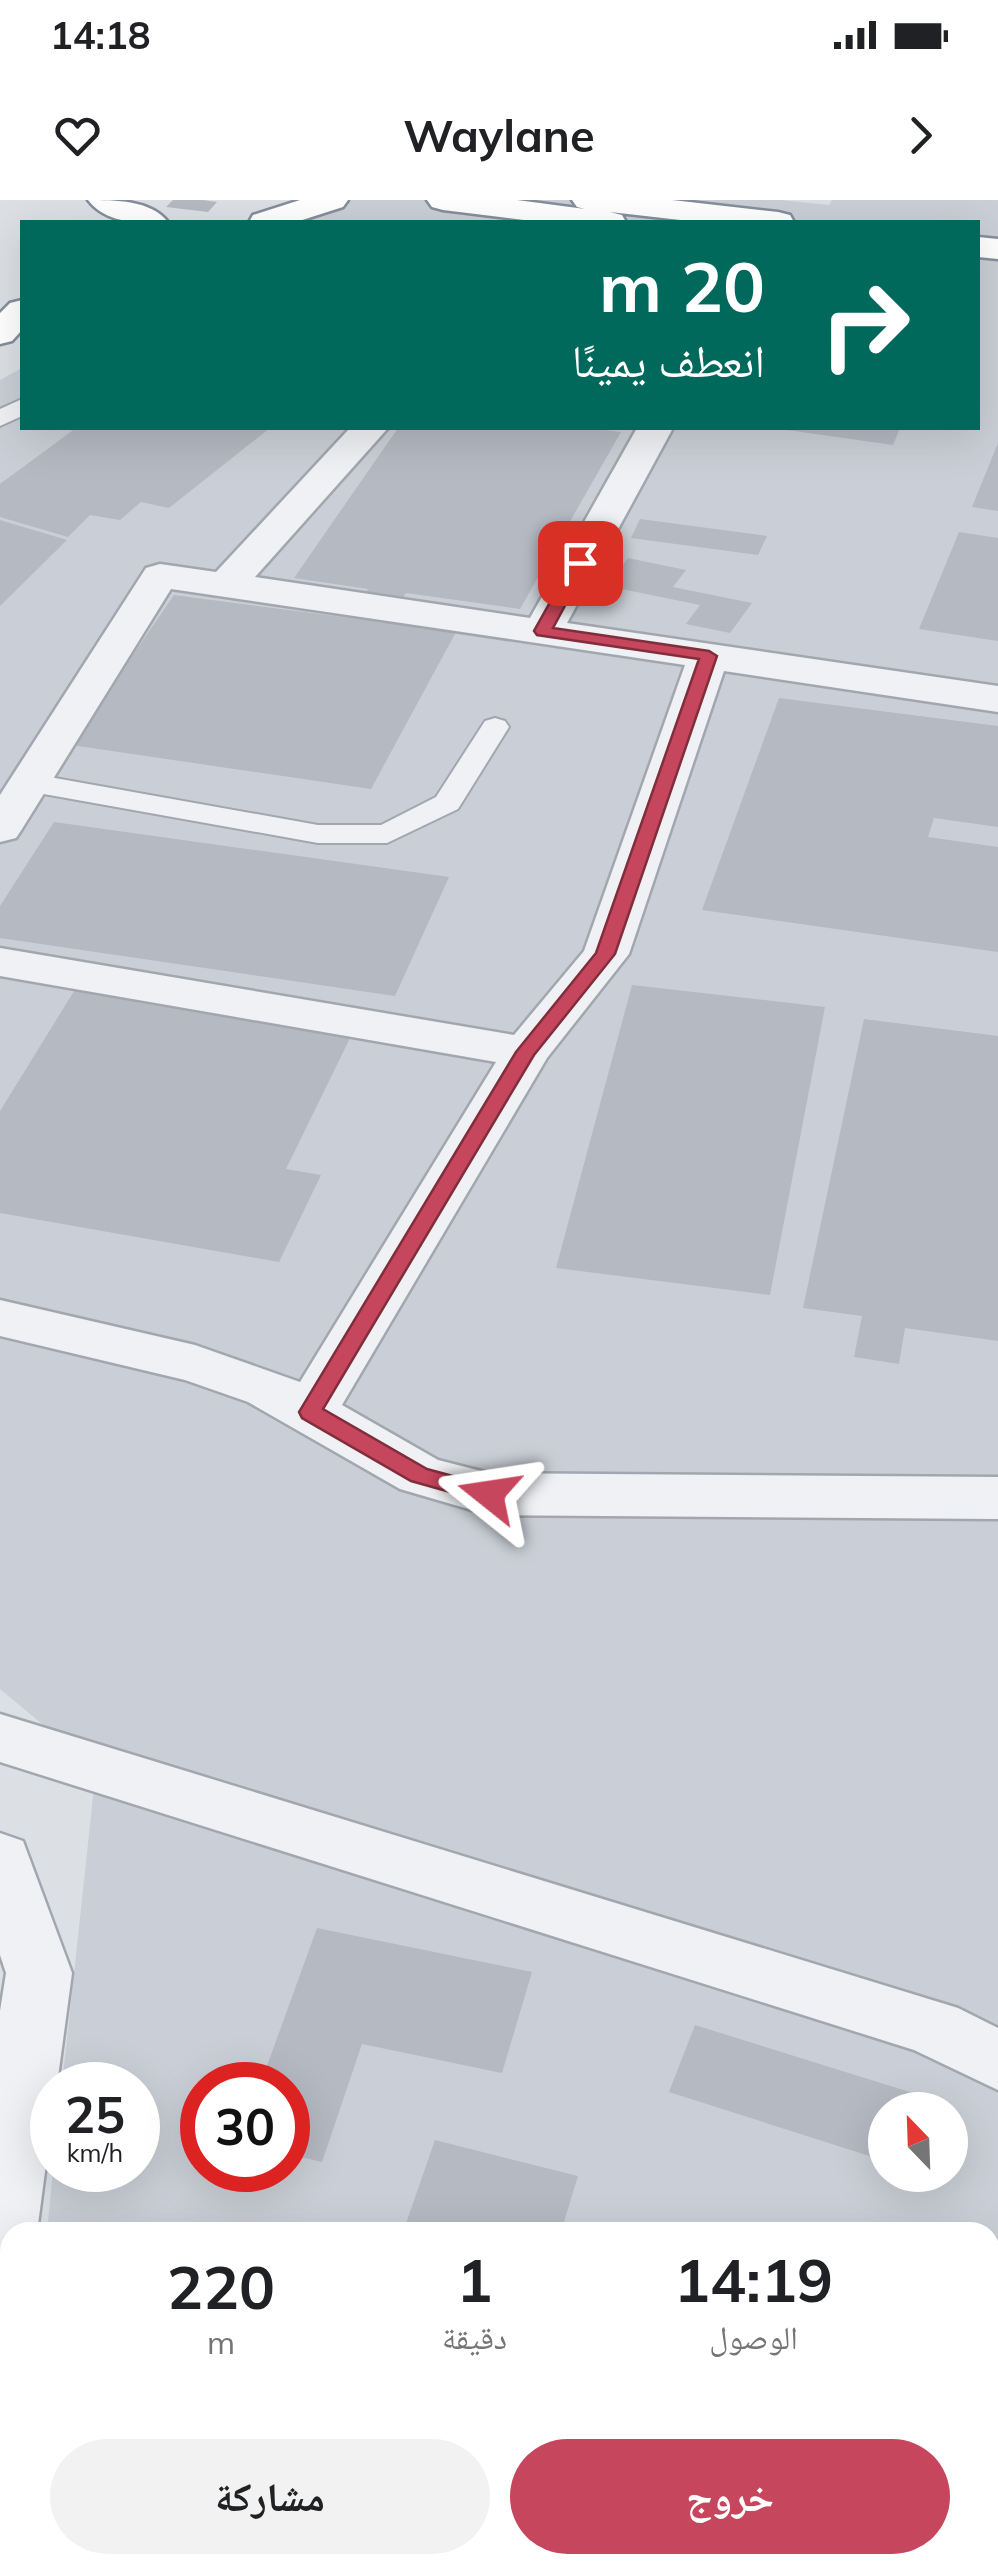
<!DOCTYPE html>
<html lang="ar">
<meta charset="utf-8">
<style>
body{margin:0;font-family:Mulish,"Noto Naskh Arabic",sans-serif;background:#f2f2f2;color:#202124;direction:rtl;height:100vh;display:flex;flex-direction:column;font-size:38px;white-space:nowrap}
*{box-sizing:border-box;margin:0}
p{font-size:32px;color:#757577}
.icon{flex:none;width:55px;height:55px;fill:none;stroke:currentColor;stroke-width:2;stroke-linecap:round;stroke-linejoin:round}
.map{position:relative;flex:1;overflow:hidden;direction:ltr}
.sheet{position:absolute;left:0px;top:2022px;width:1000px;height:352px;display:flex;flex-direction:column;background:#fff;border-radius:30px 30px 0 0;box-shadow:0 10px 40px #0002;direction:rtl}
.sheet>*{flex:none}
.banner{position:absolute;left:20px;top:20px;width:960px;height:210px;border-radius:0px;box-shadow:0 10px 40px #0002;direction:rtl;background:#00695c;color:#fff;overflow:hidden}
.needle{width:65px;rotate:337deg}
.tools{position:absolute;left:868px;top:1892px;display:grid;gap:20px}
.tools a{display:grid;place-items:center;width:100px;height:100px;border-radius:50%;background:#fff;box-shadow:0 10px 40px #0002;font-size:50px}
.speed{position:absolute;left:30px;top:1862px;display:flex;gap:20px;font-size:50px;font-weight:700;text-align:center}
.speed>*{display:grid;place-content:center;width:130px;height:130px;border-radius:50%;background:#fff;box-shadow:0 10px 40px #0002;line-height:1}
.speed small{font-size:25px;font-weight:400}
.speed .limit{border:15px solid #d22;background:#fff;color:#111}
.pin{position:absolute;display:grid;place-items:center;width:85px;height:85px;color:#fff;margin:-42px;border-radius:20px;box-shadow:0 5px 15px #0006}
.me{position:absolute;width:110px;margin:-55px;rotate:285deg;stroke-linejoin:round;filter:drop-shadow(0 0 8px #0008)}
.turn{display:flex;align-items:center;gap:35px;height:210px;padding:0 50px;font-size:45px}
.turn .icon{width:130px;height:130px;stroke-width:2.5}
.turn b{display:block;font-size:70px;line-height:85px}
.eta{display:flex;justify-content:space-evenly;align-items:center;height:170px;text-align:center}
.eta b{font-size:60px;font-weight:700;line-height:70px}
.action{display:flex;gap:20px;margin-top:auto;padding:20px 50px}
.action a{flex:1;height:115px;border-radius:60px;background:#c6465d;color:#fff;font-size:40px;font-weight:700;line-height:115px;text-align:center}
.action a+a{background:#f2f2f2;color:#202124}
.status{display:flex;justify-content:space-between;align-items:center;height:70px;padding:0 50px;background:#fff;direction:ltr}
.status svg{height:28px;fill:currentColor}
header{display:flex;justify-content:space-between;align-items:center;height:130px;padding:0 50px;background:#fff;font-size:45px;font-weight:700}
.map>svg:first-child{display:block}
.built{fill:#cacfd7;fill-rule:evenodd}
.building{fill:#b4b9c2}
.lines{fill:none;stroke-linecap:round;stroke-linejoin:round}
.service-casing{stroke:#a2a7af;stroke-width:4}
.minor-casing{stroke:#a2a7af;stroke-width:5}
.trunk-casing{stroke:#858e9b;stroke-width:5}
.service{fill:#eff1f4;fill-rule:evenodd}
.minor{fill:#eff1f4;fill-rule:evenodd}
.trunk{fill:#fff;fill-rule:evenodd}
.route{fill:#c6465d;stroke:#812e3c;stroke-width:2.5}
</style>
<div class="status"><b>14:18</b><svg viewBox="0 0 49 12"><path d="M0 12V9h3v3zM5 12V6h3v6zM10 12V3h3v9zM15 12V0h3v12zM26 1h20v11H26zM47 4h2v5h-2z"/></svg></div>
<header><svg class="icon" aria-label="forward" viewBox="0 0 24 24"><path d="M9 5l7 7-7 7"/></svg>Waylane<svg class="icon" aria-label="heart" viewBox="0 0 24 24"><path d="M12 20l-8-8c-3-5 5-10 8-4 3-6 11-1 8 4z"/></svg></header>
<div class="map">
<svg width="998" height="2373" viewBox="0 0 998 2373">
<rect width="100%" height="100%" fill="#dce0e5"/>
<path class="built" d="M334 0H781L829 5 832 0H998V2373H11L12 2365H990V2032H47L53 1970H138V1885H62L96 1569 0 1489V180L22 168V228H978V22H292ZM202 1885H288V1970H202ZM885 1910H950V1975H885Z"/>
<path class="building" d="M173 0H203L217 2 208 12 166 7Z
M76 228H270L169 308 141 302 120 320 90 315 68 337 0 317V284Z
M398 228H591L621 232 520 409 406 393 400 402 363 397 368 389 294 378Z
M773 228H900L893 245Z
M998 243V311L972 307Z
M640 319 767 336 758 355 631 338Z
M0 320 67 340 0 406Z
M959 332 998 338V441L919 429Z
M628 358 686 370 673 387 752 403 730 433 686 424 700 405 607 386Z
M174 395 456 432 371 589 71 545Z
M779 498 998 526V627L934 618 928 637 998 647V752L702 710Z
M54 622 449 677 395 796 0 738V706Z
M632 785 825 807 770 1095 556 1068Z
M76 788 353 832 286 969 321 975 279 1062 0 1013V911Z
M864 819 998 836V1141L905 1128 899 1164 854 1157 862 1116 803 1108Z
M317 1728 532 1772 502 1873 362 1844 322 1962 288 1954V1885H260Z
M695 1825 913 1893 907 1910H885V1961L669 1892Z
M435 1940 578 1976 562 2028 573 2032H403Z
M990 2052 998 2053V2373H761L736 2366 990 2365Z"/>
<g class="lines">
<defs>
<path id="service" d="M22 199V216L0 226V209Z
M495 518 505 521 509 527 458 609 387 643H318L27 591 17 588 12 582 17 576 27 573 318 625H381L436 597 485 521Z"/>
<path id="minor" d="M350 228H388L255 377 530 418 637 228H673L567 423 998 486V512L724 471 629 754 547 858 342 1205 438 1260 489 1273 998 1277V1319L489 1315 400 1289 248 1202 185 1180 0 1136V1100L195 1145 300 1182 496 862 0 776V748L514 835 584 751 685 465 171 389 22 629 16 638 0 642V595L146 368 160 364 216 372Z
M0 1514 958 1808 998 1828V1890L914 1850 0 1562Z
M0 1633 23 1641 72 1773 57 1885H52V1919L37 2032H10V2073L0 2076V1811L6 1773 0 1755Z"/>
<path id="trunk" d="M88 0C115 0 151 0 168 22 142 24 106 24 88 0Z
M300 0H348L343 7 296 22H249L253 15Z
M427 0H517L585 9 577 7 572 0H672L778 12 790 15 794 22H698L610 12 622 15 626 22H540L443 10 432 7Z
M978 37 998 39V59L978 57Z
M22 100V130L12 141 0 144V113L10 103Z"/>
</defs>
<use href="#service" class="service-casing"/>
<use href="#minor" class="minor-casing"/>
<use href="#trunk" class="trunk-casing"/>
<use href="#service" class="service"/>
<use href="#minor" class="minor"/>
<use href="#trunk" class="trunk"/>
</g>
<path class="route" d="M580 358 588 363 553 428 709 451 717 456 615 754 534 855 323 1209 427 1269 497 1288 501 1294 497 1300 489 1303 411 1281 302 1218 299 1212 516 852 596 753 699 459 537 435 534 431 572 363Z"/>
</svg>
<div class="tools">
<a><svg class="needle" viewBox="-14 -14 28 28"><path d="M0-13l5 13h-10z" fill="#e53935"/><path d="M0 13l5-13h-10z" fill="#757577"/></svg></a>
</div>
<div class="speed"><div>25<small>km/h</small></div><div class="limit">30</div></div>
<div class="pin" style="left:580px;top:363px;background:#d93025"><svg class="icon" aria-label="arrive" viewBox="0 0 24 24"><path d="M6 21V4h12l-3 4 3 4H6"/></svg></div>
<svg class="me" style="left:489px;top:1294px" viewBox="-20 -20 40 40"><path d="M0-17L14 15 0 8-14 15z" fill="#c6465d" stroke="#fff" stroke-width="4"/></svg>
<div class="banner">
<div class="turn"><svg class="icon" aria-label="right" viewBox="0 0 24 24"><path d="M7 20v-9h11M14 6l5 5-5 5"/></svg><div><b>20 m</b>انعطف يمينًا</div></div>
</div>
<section class="sheet">
<div class="eta">
<div><b>14:19</b><p>الوصول</p></div>
<div><b>1</b><p>دقيقة</p></div>
<div><b>220</b><p>m</p></div>
</div>
<div class="action"><a>خروج</a><a>مشاركة</a></div>
</section>
</div>
